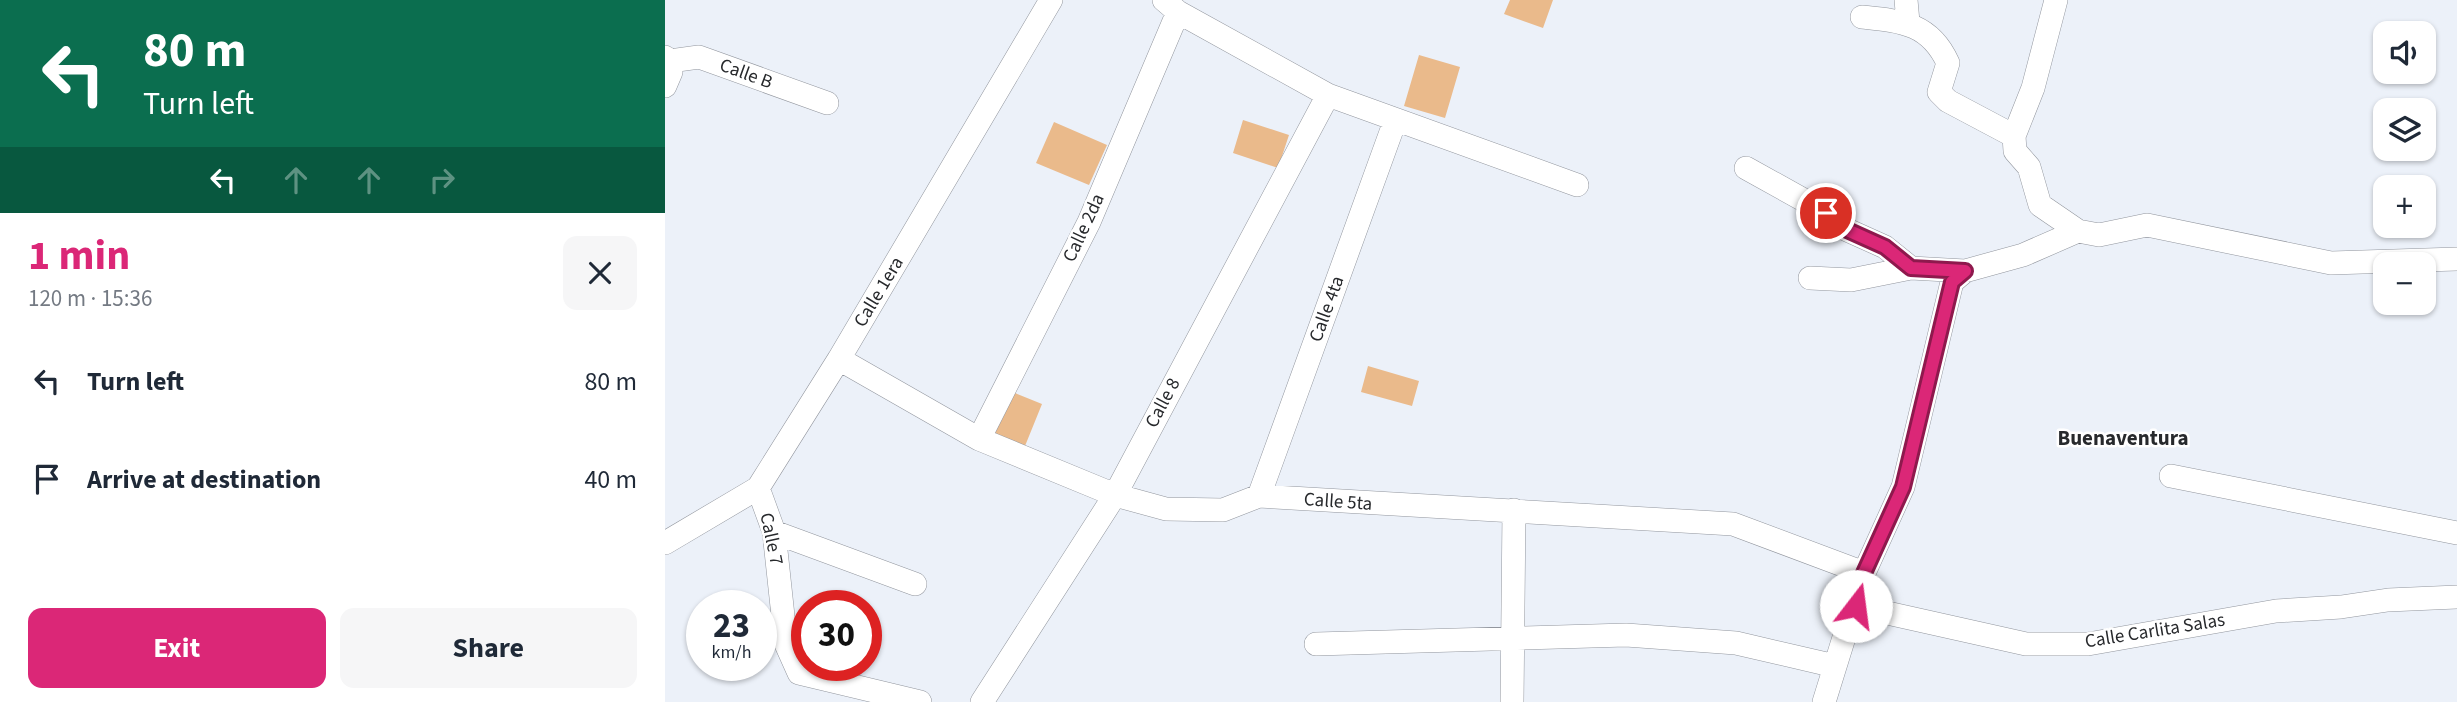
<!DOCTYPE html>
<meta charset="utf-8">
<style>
body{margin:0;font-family:"Source Sans 3",sans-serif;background:#f6f6f7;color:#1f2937;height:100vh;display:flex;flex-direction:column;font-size:26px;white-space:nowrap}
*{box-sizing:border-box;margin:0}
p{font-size:23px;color:#747a83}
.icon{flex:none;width:38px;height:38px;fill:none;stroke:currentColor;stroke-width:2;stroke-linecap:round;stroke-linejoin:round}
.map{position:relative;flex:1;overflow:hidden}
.panel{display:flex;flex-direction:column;background:#fff;width:665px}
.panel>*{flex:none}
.guide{background:#0b6e4f;color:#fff;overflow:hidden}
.controls{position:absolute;left:1708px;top:21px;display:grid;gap:14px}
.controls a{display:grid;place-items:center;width:63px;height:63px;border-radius:14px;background:#fff;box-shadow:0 2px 5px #0004;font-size:35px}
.speed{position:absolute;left:21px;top:590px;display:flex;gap:14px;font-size:35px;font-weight:700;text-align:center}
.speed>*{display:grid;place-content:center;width:91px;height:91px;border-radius:50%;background:#fff;box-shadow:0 2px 5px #0004;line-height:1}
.speed small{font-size:18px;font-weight:400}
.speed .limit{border:10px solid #d22;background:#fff;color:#111}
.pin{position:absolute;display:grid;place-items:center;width:60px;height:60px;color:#fff;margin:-30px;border:4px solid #fff;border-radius:50%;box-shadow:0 2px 7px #0007}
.me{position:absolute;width:77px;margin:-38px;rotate:15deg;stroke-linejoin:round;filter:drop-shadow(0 0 5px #0008)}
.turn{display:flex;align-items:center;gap:24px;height:147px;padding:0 28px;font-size:32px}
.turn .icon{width:91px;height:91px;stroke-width:2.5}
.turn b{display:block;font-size:49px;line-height:60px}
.lanes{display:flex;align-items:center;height:66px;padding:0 28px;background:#0003;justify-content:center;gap:35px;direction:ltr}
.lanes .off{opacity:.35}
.round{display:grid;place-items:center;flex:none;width:74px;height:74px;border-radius:14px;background:#f6f6f7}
.head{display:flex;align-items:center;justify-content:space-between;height:119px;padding:0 28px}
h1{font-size:42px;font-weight:700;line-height:52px;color:#db2777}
.action{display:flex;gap:14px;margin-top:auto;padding:14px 28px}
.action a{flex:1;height:80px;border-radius:14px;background:#db2777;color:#fff;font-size:28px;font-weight:700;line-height:80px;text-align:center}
.action a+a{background:#f6f6f7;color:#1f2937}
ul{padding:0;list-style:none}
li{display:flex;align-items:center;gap:21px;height:98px;padding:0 28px}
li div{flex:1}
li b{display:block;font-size:26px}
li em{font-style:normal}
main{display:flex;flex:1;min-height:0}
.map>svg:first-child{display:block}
.building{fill:#eaba8b}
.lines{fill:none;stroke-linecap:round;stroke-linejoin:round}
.minor-casing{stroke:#92969e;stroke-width:24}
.minor{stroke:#fff;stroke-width:23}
.route-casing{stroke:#8e194d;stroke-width:18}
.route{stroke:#db2777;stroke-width:12}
.labels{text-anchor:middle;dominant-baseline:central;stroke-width:5;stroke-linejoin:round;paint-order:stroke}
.street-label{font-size:19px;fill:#27292c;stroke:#fff}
.neighbourhood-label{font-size:21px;font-weight:bold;fill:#27292c;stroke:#fff}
</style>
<main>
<section class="panel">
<div class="guide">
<div class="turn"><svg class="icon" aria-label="left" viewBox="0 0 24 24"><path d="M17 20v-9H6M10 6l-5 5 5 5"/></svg><div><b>80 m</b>Turn left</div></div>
<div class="lanes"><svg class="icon" aria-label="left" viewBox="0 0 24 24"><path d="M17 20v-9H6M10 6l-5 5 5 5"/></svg><svg class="icon off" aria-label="ahead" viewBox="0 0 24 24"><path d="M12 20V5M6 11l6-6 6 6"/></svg><svg class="icon off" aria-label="ahead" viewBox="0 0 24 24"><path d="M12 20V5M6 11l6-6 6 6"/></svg><svg class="icon off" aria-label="right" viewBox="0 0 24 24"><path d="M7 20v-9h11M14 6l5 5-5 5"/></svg></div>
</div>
<div class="head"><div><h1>1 min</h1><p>120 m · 15:36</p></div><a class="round"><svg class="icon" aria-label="close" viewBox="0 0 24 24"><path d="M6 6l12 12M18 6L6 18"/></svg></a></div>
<ul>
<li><svg class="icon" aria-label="left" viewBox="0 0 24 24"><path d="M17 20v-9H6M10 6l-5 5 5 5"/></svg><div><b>Turn left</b></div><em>80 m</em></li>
<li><svg class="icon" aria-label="arrive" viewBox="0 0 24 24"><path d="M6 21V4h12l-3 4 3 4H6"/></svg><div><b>Arrive at destination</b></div><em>40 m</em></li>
</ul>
<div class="action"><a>Exit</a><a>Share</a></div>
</section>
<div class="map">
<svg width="1792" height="702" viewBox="0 0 1792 702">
<rect width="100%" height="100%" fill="#ecf1f9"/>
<path class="building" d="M845 0H888L878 28 839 14Z
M754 55 795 67 780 118 739 106Z
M578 120 624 135 613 168 568 153Z
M389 122 442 145 424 185 371 163Z
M703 366 754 381 747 406 696 392Z
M345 391 377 404 360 446 327 433Z"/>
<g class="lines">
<defs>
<path id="minor" d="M499 0 513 12 663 95 912 185
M1241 0 1243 22
M1391 0 1368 88 1349 136 1350 151 1364 167 1375 205 1413 231
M1197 17C1236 21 1265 23 1283 63L1274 92 1283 101 1349 136
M0 57 5 61 34 57 162 103
M0 86 6 72 5 61
M1081 168 1162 213 1180 229 1220 247 1246 268
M1145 278 1186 280 1246 268 1300 271
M174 359 314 439 450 495 501 509 558 510 594 496 1068 524 1199 573
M314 439 424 222 513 12
M1506 476 1792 533
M93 488 109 532 121 644 134 673 255 702
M594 496 730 121
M109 532 250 584
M0 543 93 488 174 359 386 0
M1191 606 1361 644H1423L1611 611 1676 607 1723 600 1792 597
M651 644 961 635 1071 643 1170 666
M317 702 450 495 663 95
M847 702 849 510
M1159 702 1199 573 1238 487 1287 282 1300 271 1358 255 1413 231 1434 235 1482 225 1666 263 1792 259"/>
</defs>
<use href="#minor" class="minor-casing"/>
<use href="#minor" class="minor"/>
</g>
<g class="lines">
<defs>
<path id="route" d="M1161 213 1180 229 1220 247 1246 268 1300 271 1287 282 1238 487 1199 573 1191 606"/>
</defs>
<use href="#route" class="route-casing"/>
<use href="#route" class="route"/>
</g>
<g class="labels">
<g class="street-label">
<text transform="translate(81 74) rotate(20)">Calle B</text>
<text transform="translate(419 228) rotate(-65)">Calle 2da</text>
<text transform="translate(214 292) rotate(-59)">Calle 1era</text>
<text transform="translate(662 309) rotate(-70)">Calle 4ta</text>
<text transform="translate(498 403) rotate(-62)">Calle 8</text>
<text transform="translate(673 502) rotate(4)">Calle 5ta</text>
<text transform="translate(106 539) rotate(78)">Calle 7</text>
<text transform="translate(1490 631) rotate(-9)">Calle Carlita Salas</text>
</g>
<g class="neighbourhood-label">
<text x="1458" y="438">Buenaventura</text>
</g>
</g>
</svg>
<div class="controls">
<a><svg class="icon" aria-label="sound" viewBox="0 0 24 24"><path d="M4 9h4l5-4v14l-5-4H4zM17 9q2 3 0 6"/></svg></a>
<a><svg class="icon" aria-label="layers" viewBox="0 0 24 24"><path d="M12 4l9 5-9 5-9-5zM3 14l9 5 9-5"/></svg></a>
<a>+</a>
<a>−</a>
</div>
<div class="speed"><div>23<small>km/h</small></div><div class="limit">30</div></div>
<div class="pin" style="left:1161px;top:213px;background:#d93025"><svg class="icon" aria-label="arrive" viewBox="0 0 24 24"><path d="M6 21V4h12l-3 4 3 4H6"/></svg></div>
<svg class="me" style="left:1191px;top:606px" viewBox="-20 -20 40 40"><circle r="19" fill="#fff"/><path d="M0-13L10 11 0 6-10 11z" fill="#db2777"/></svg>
</div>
</main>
